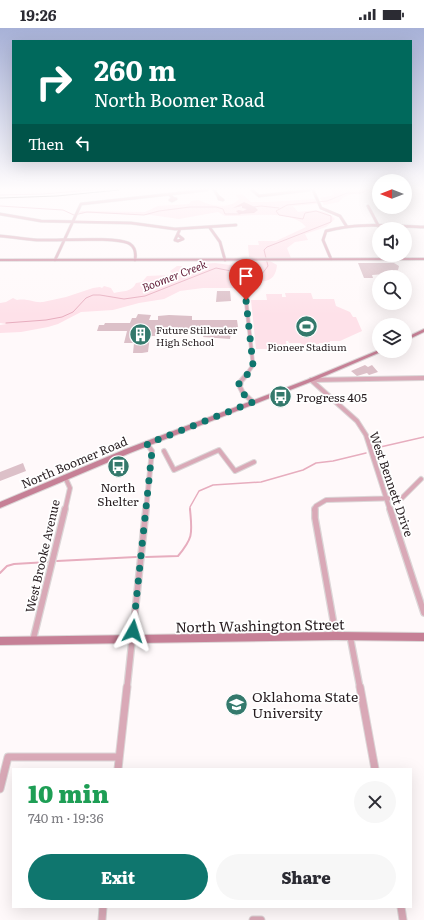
<!DOCTYPE html>
<meta charset="utf-8">
<style>
body{margin:0;font-family:Literata,serif;background:#f7f7f7;color:#2b2b33;height:100vh;display:flex;flex-direction:column;font-size:15px;white-space:nowrap}
*{box-sizing:border-box;margin:0}
p{font-size:13px;color:#7c7c81}
.icon{flex:none;width:22px;height:22px;fill:none;stroke:currentColor;stroke-width:2;stroke-linecap:round;stroke-linejoin:round}
.map{position:relative;flex:1;overflow:hidden}
.drawer{position:absolute;left:12px;top:740px;width:400px;height:140px;display:flex;flex-direction:column;background:#fff;border-radius:0px;box-shadow:0 4px 16px #0002}
.drawer>*{flex:none}
.hud{position:absolute;left:12px;top:12px;width:400px;height:122px;border-radius:0px;box-shadow:0 4px 16px #0002;background:#00695c;color:#fff;overflow:hidden}
.needle{width:26px;rotate:270deg}
.fabs{position:absolute;left:372px;top:146px;display:grid;gap:8px}
.fabs a{display:grid;place-items:center;width:40px;height:40px;border-radius:50%;background:#fff;box-shadow:0 4px 16px #0002;font-size:20px}
.pin{position:absolute;display:grid;place-items:center;width:34px;height:34px;color:#fff;margin:-41px -17px;border-radius:50% 50% 50% 0;rotate:-45deg;box-shadow:0 0 4px #0007}
.pin .icon{rotate:45deg}
.me{position:absolute;width:44px;margin:-22px;rotate:6deg;stroke-linejoin:round;filter:drop-shadow(0 0 3px #0008)}
.turn{display:flex;align-items:center;gap:14px;height:84px;padding:0 16px;font-size:18px}
.turn .icon{width:52px;height:52px;stroke-width:2.5}
.turn b{display:block;font-size:28px;line-height:34px}
.then{display:flex;align-items:center;height:38px;padding:0 16px;background:#0003;gap:8px;font-size:15px}
.round{display:grid;place-items:center;flex:none;width:42px;height:42px;border-radius:21px;background:#f7f7f7}
.overview{display:flex;align-items:center;justify-content:space-between;height:68px;padding:0 16px}
h1{font-size:24px;font-weight:800;line-height:30px;color:#1e9e55}
.action{display:flex;gap:8px;margin-top:auto;padding:8px 16px}
.action a{flex:1;height:46px;border-radius:24px;background:#0f766e;color:#fff;font-size:16px;font-weight:800;line-height:46px;text-align:center}
.action a+a{background:#f7f7f7;color:#2b2b33}
.status{display:flex;justify-content:space-between;align-items:center;height:28px;padding:0 20px;background:#fff;direction:ltr}
.status svg{height:11px;fill:currentColor}
.map>svg:first-child{display:block}
.green{fill:#fee1e9}
.water{fill:#e7adbe}
.lines{fill:none;stroke-linecap:round;stroke-linejoin:round}
.stream-far2{stroke:#e7adbe;stroke-width:1}
.stream-far1{stroke:#e7adbe;stroke-width:1.5}
.stream{stroke:#e7adbe;stroke-width:2}
.building{fill:#dcc0c8}
.street-far4-casing{stroke:#dcd6d7;stroke-width:3.5}
.street-far3-casing{stroke:#dcd6d7;stroke-width:4.5}
.street-far2-casing{stroke:#dcd6d7;stroke-width:6}
.street-far1-casing{stroke:#dcd6d7;stroke-width:8}
.street-casing{stroke:#dcd6d7;stroke-width:9}
.secondary-casing{stroke:#dcd6d7;stroke-width:2}
.street-far4{stroke:#d9a9b7;stroke-width:2.5}
.street-far3{stroke:#d9a9b7;stroke-width:3}
.street-far2{stroke:#d9a9b7;stroke-width:4}
.street-far1{stroke:#d9a9b7;stroke-width:5.5}
.street{stroke:#d9a9b7;stroke-width:7}
.secondary{fill:#c68096;fill-rule:evenodd}
.rail{stroke:#645b5d;stroke-width:1}
.route{stroke:#0f766e;stroke-width:7;stroke-dasharray:0 12.6}
.labels{text-anchor:middle;dominant-baseline:central;stroke-width:3.5;stroke-linejoin:round;paint-order:stroke}
.far-poi-label{font-size:10px;fill:#271d20;stroke:#fff;text-anchor:start}
.far-water-label{font-size:11px;font-style:italic;fill:#641f3a;stroke:#fff}
.poi-label{font-size:12px;fill:#271d20;stroke:#fff;text-anchor:start}
.street-label{font-size:12px;fill:#271d20;stroke:#fff}
.near-street-label{font-size:14px;fill:#271d20;stroke:#fff}
.near-poi-label{font-size:14px;fill:#271d20;stroke:#fff;text-anchor:start}
</style>
<div class="status"><b>19:26</b><svg viewBox="0 0 49 12"><path d="M0 12V9h3v3zM5 12V6h3v6zM10 12V3h3v9zM15 12V0h3v12zM26 1h20v11H26zM47 4h2v5h-2z"/></svg></div>
<div class="map">
<svg width="424" height="892" viewBox="0 0 424 892">
<rect width="100%" height="100%" fill="#fff9fa"/>
<path class="green" d="M331 162H379V167C369 163 345 164 339 174L324 177 320 170 334 167Z
M242 166 251 174H267L315 171 317 176 293 178 298 184C311 182 326 180 335 191L326 199 305 206 308 212 295 214 287 220 291 230H252L249 229 248 217H259L258 213H276L306 199C291 180 247 189 225 188L218 184 179 191 151 187 85 185 72 188 81 183 145 184 158 178 189 176 191 173 199 172C210 178 229 182 239 171L236 167Z
M256 233 263 234 270 233 277 237C275 256 263 254 247 253L245 256H240L239 260H203L180 263 164 271 139 275 113 282 81 284 58 296 48 299 21 304 0 305V297L7 296 0 295V275L6 274 13 270 17 272C28 270 33 275 43 274L66 269 93 260 100 259 102 260 104 258 111 260 114 265C123 263 132 264 136 255L142 254 147 248 170 247 172 245 170 243 177 238H182L180 246H183L202 236 215 235 238 238 245 243 247 248 255 245Z
M285 265H311L313 271H334L336 278 350 284 353 289H356L362 303 340 313H330V315H319V320L311 321 303 320 301 315H289L288 313H286L287 321H256L251 272H267L266 266H282V269H286Z"/>
<path class="water" d="M244 174 255 179 258 182 254 185 239 186 236 183 239 182 243 183 247 181 242 180V178L233 180Z"/>
<g class="lines">
<path class="stream-far2" d="M0 167 43 166 92 162
M0 178 63 182 74 187 87 184 144 187 159 183 190 179H216L223 181 225 186H240
M254 179 261 178 279 180
M6 295 46 292 62 289 73 284 86 270 93 267H100L124 271 145 268 216 240 236 244 244 252 259 250 268 238 264 222 267 219 331 194V188L316 183 305 185 303 191 279 187 276 183 287 177 327 173 347 165H361L368 162"/>
<path class="stream-far1" d="M376 420 424 409
M190 482V479L199 463 213 457 261 454 303 442 316 435 333 433 366 425"/>
<path class="stream" d="M146 529 178 528C194 509 192 505 190 481
M57 533 136 529
M0 545 7 538 14 536 48 534"/>
</g>
<path class="building" d="M358 235H394L399 238 398 242H394L396 245 372 247 373 250H364Z
M217 263H230L231 273 216 274Z
M138 286 151 287 149 292H158V288L169 287 192 288V292H237L238 299H236L237 304 231 305 230 311 203 309 205 302 176 301V305H156L155 308H150L148 324 142 325H133L134 315H124L127 303H97L99 297H104L105 295H130L132 290H136Z
M365 337 368 339 372 337 378 344 369 347 367 345 357 348 351 343Z
M23 435 26 443 0 453V444Z"/>
<g class="lines">
<defs>
<path id="street-far4" d="M214 162 218 168
M252 162 259 168 310 162
M313 162 321 180 340 188 347 199
M169 166 173 170
M218 168 223 172 219 171Z
M173 170 176 171 172 173 170 172Z
M368 178 379 199
M0 186 41 193 131 195 175 201 236 197
M210 200 220 214 225 232
M178 207 183 211 178 213 175 212 180 201
M0 208C12 209 25 211 37 212 55 213 118 208 130 216 136 220 136 226 135 232
M405 210 408 214
M331 231 323 212 326 203C357 194 392 198 424 199
M55 232 81 176 207 162
M247 232 248 242"/>
<path id="street-far3" d="M247 346 253 337 246 272 251 261 248 241"/>
<path id="street-far2" d="M248 345 241 353 240 359 243 365 253 374
M311 352 357 393 366 407 390 482
M311 352 424 350
M164 423 174 442 219 422 235 443 254 434
M65 482 70 460 65 449
M146 482 152 423 147 416
M314 482 316 478 326 472 402 470 421 451"/>
<path id="street-far1" d="M315 481V490L336 608
M390 481 424 585
M350 608 360 660
M33 612 65 481
M127 660 146 481"/>
<path id="street" d="M360 659 375 741
M118 741 127 659
M0 761 8 729H119
M401 879 403 892
M102 892 103 879
M253 892H261"/>
<path id="secondary" d="M424 230V232L0 233V231Z
M424 301V304L405 313V310Z
M379 322V323H383L313 353 130 425 0 480V474L126 421 309 351Z
M336 604 424 605V613L336 612 0 617V609Z"/>
</defs>
<use href="#street-far4" class="street-far4-casing"/>
<use href="#street-far3" class="street-far3-casing"/>
<use href="#street-far2" class="street-far2-casing"/>
<use href="#street-far1" class="street-far1-casing"/>
<use href="#street" class="street-casing"/>
<use href="#secondary" class="secondary-casing"/>
<use href="#street-far4" class="street-far4"/>
<use href="#street-far3" class="street-far3"/>
<use href="#street-far2" class="street-far2"/>
<use href="#street-far1" class="street-far1"/>
<use href="#street" class="street"/>
<use href="#secondary" class="secondary"/>
<path class="rail" d="M0 170 57 168 119 162"/>
</g>
<linearGradient id="sky" x2="0" y2="1"><stop stop-color="#a7b1d7"/><stop offset="0.56" stop-color="#fffcfd"/><stop offset="1" stop-color="#fffcfd" stop-opacity="0"/></linearGradient>
<rect width="424" height="287" fill="url(#sky)"/>
<g class="lines">
<path class="route" d="M133 603 152 423 147 416 253 374C248 370 235 361 240 353 245 346 250 348 253 337L246 272"/>
</g>
<defs>
<symbol id="stadium-disc" viewBox="-11 -11 22 22"><circle r="9.5" fill="#34796c" stroke="#fff"/><path d="M0-5a6.5 5 0 1 0 0 10a6.5 5 0 1 0 0-10ZM-3.5-1.8h7v3.6h-7Z" fill="#fff"/></symbol>
<symbol id="building-disc" viewBox="-11 -11 22 22"><circle r="9.5" fill="#34796c" stroke="#fff"/><path d="M-4-6H4V6H1V3H-1V6H-4ZM-2.5-4.3h1.7v1.8h-1.7ZM.8-4.3h1.7v1.8H.8ZM-2.5-1h1.7V.8h-1.7ZM.8-1h1.7V.8H.8Z" fill="#fff"/></symbol>
<symbol id="bus-disc" viewBox="-11 -11 22 22"><circle r="9.5" fill="#34796c" stroke="#fff"/><path d="M-5-6H5V4H4V6H2V4H-2V6H-4V4H-5ZM-3.5-4V0h7V-4ZM-3.5 1.2v1.5H-2V1.2ZM2 1.2v1.5H3.5V1.2Z" fill="#fff"/></symbol>
<symbol id="university-disc" viewBox="-11 -11 22 22"><circle r="9.5" fill="#34796c" stroke="#fff"/><path d="M0-5L7-2L0 1L-7-2ZM-4 1L0 2.5L4 1V4Q0 6-4 4Z" fill="#fff"/></symbol>
</defs>
<g fill-rule="evenodd">
<use href="#stadium-disc" x="294" y="286" width="25" height="25"/>
<use href="#building-disc" x="128" y="294" width="25" height="25"/>
<use href="#bus-disc" x="268" y="356" width="25" height="25"/>
<use href="#bus-disc" x="106" y="426" width="25" height="25"/>
<use href="#university-disc" x="224" y="664" width="25" height="25"/>
</g>
<g class="labels">
<g class="far-poi-label">
<text x="156" y="301">Future Stillwater<tspan x="156" dy="12">High School</tspan></text>
<text x="307" y="318" text-anchor="middle">Pioneer Stadium</text>
</g>
<g class="far-water-label">
<text transform="translate(174 247) rotate(-21)">Boomer Creek</text>
</g>
<g class="poi-label">
<text x="296" y="369">Progress 405</text>
<text x="118" y="459" text-anchor="middle">North<tspan x="118" dy="14">Shelter</tspan></text>
</g>
<g class="street-label">
<text transform="translate(74 434) rotate(-23)">North Boomer Road</text>
<text transform="translate(392 456) rotate(71)">West Bennett Drive</text>
<text transform="translate(42 528) rotate(-77)">West Brooke Avenue</text>
</g>
<g class="near-street-label">
<text transform="translate(260 597) rotate(-1)">North Washington Street</text>
</g>
<g class="near-poi-label">
<text x="252" y="668">Oklahoma State<tspan x="252" dy="16">University</tspan></text>
</g>
</g>
</svg>
<div class="fabs">
<a><svg class="needle" viewBox="-14 -14 28 28"><path d="M0-13l5 13h-10z" fill="#e53935"/><path d="M0 13l5-13h-10z" fill="#7c7c81"/></svg></a>
<a><svg class="icon" aria-label="sound" viewBox="0 0 24 24"><path d="M4 9h4l5-4v14l-5-4H4zM17 9q2 3 0 6"/></svg></a>
<a><svg class="icon" aria-label="search" viewBox="0 0 24 24"><circle cx="10" cy="10" r="6"/><path d="M15 15l6 6"/></svg></a>
<a><svg class="icon" aria-label="layers" viewBox="0 0 24 24"><path d="M12 4l9 5-9 5-9-5zM3 14l9 5 9-5"/></svg></a>
</div>
<div class="pin" style="left:246px;top:272px;background:#d93025"><svg class="icon" aria-label="arrive" viewBox="0 0 24 24"><path d="M6 21V4h12l-3 4 3 4H6"/></svg></div>
<svg class="me" style="left:133px;top:603px" viewBox="-20 -20 40 40"><path d="M0-17L14 15 0 8-14 15z" fill="#0f766e" stroke="#fff" stroke-width="4"/></svg>
<div class="hud">
<div class="turn"><svg class="icon" aria-label="right" viewBox="0 0 24 24"><path d="M7 20v-9h11M14 6l5 5-5 5"/></svg><div><b>260 m</b>North Boomer Road</div></div>
<div class="then">Then<svg class="icon" aria-label="left" viewBox="0 0 24 24"><path d="M17 20v-9H6M10 6l-5 5 5 5"/></svg></div>
</div>
<section class="drawer">
<div class="overview"><div><h1>10 min</h1><p>740 m · 19:36</p></div><a class="round"><svg class="icon" aria-label="close" viewBox="0 0 24 24"><path d="M6 6l12 12M18 6L6 18"/></svg></a></div>
<div class="action"><a>Exit</a><a>Share</a></div>
</section>
</div>
